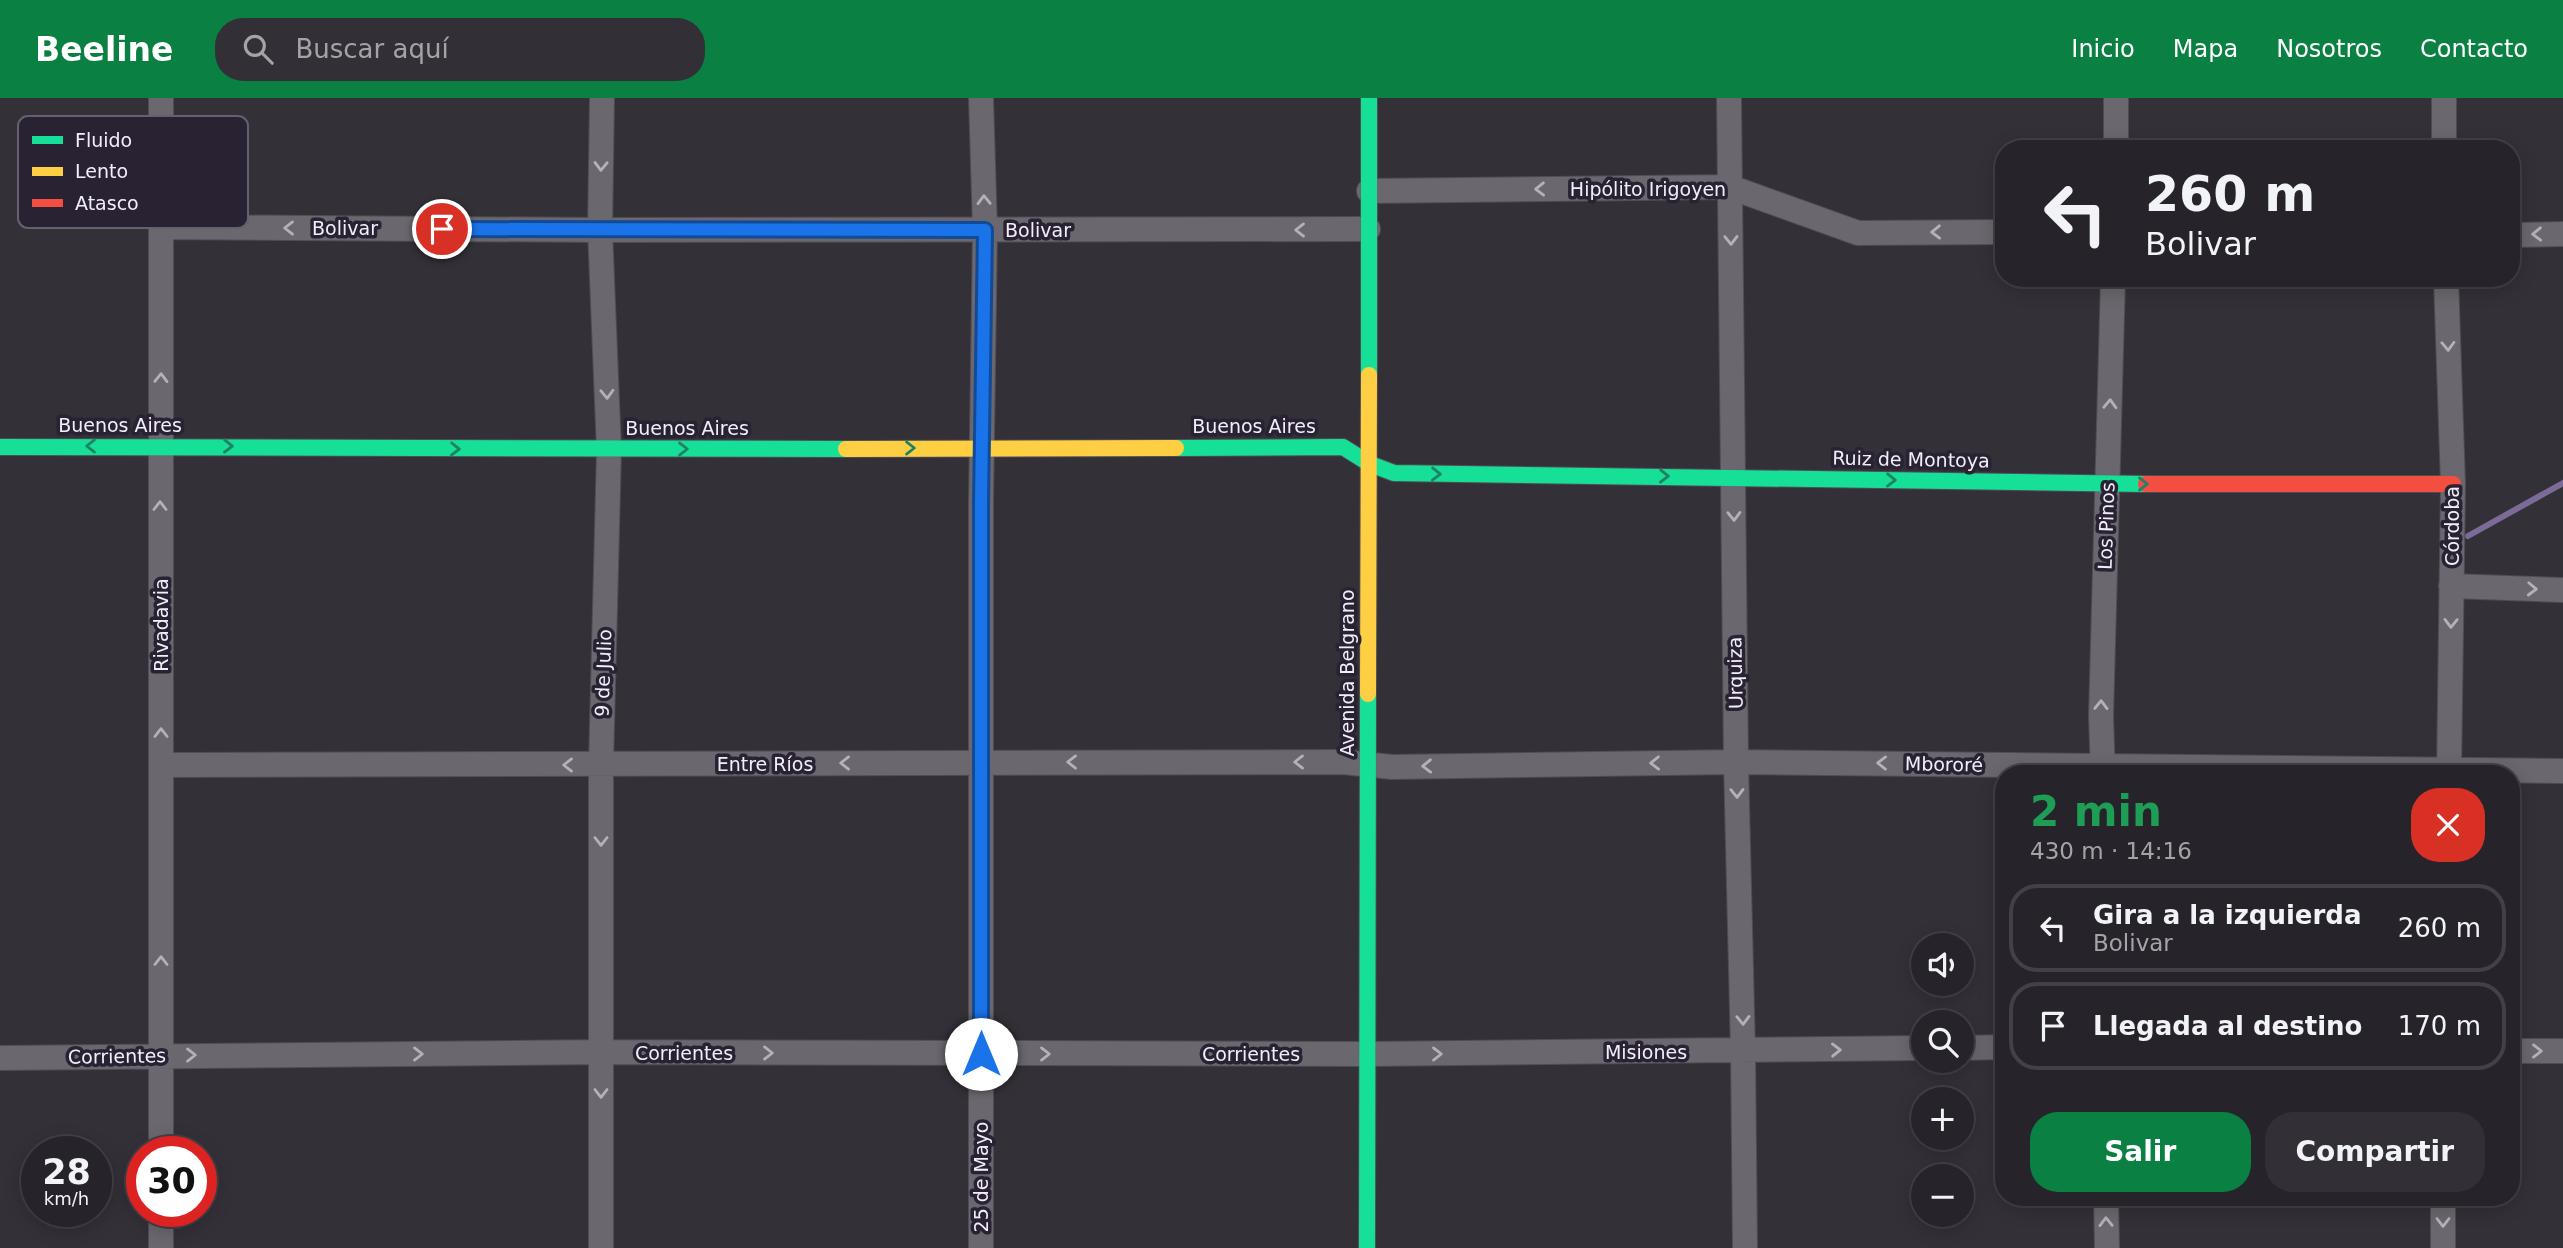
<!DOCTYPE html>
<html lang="es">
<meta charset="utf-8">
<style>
body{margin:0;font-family:"DejaVu Sans",sans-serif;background:#323036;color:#f1f3f6;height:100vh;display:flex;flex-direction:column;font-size:26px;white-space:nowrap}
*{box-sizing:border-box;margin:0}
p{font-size:23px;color:#a4a4a8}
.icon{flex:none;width:38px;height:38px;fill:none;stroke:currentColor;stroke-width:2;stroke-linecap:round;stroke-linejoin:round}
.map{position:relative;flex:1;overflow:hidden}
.panel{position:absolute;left:1995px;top:667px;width:525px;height:441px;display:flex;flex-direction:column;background:#26242a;border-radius:28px;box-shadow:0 4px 18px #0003,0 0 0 2px #424147}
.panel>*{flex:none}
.top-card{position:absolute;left:1995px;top:42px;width:525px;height:147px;border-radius:28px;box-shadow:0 4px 18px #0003,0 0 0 2px #424147;background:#26242a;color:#f1f3f6;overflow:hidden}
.buttons{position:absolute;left:1911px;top:835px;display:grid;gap:14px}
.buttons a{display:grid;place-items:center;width:63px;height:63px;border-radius:50%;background:#26242a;box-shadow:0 4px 18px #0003,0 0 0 2px #424147;font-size:35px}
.speed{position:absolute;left:21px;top:1038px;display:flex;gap:14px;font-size:35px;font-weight:700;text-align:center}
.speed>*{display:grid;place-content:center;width:91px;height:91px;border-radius:50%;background:#26242a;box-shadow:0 4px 18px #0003,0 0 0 2px #424147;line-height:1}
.speed small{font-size:18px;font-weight:400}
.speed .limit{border:10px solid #d22;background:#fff;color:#111}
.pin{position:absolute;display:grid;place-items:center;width:60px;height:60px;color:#fff;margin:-30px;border:4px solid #fff;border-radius:50%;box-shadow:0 2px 7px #0007}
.me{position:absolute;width:77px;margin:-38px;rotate:0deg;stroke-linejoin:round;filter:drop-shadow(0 0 5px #0008)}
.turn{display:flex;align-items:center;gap:24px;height:147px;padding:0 35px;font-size:32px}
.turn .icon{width:91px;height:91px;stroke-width:2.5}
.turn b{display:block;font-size:49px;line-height:60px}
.round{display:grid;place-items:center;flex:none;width:74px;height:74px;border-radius:28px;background:#323036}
.summary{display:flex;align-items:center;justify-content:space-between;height:119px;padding:0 35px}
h1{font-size:42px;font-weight:800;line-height:52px;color:#1e9e55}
.primary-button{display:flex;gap:14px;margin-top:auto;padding:14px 35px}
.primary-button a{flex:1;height:80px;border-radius:28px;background:#0b8043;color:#fff;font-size:28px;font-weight:800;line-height:80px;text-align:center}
.primary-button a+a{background:#323036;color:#f1f3f6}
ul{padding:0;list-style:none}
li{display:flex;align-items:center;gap:21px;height:88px;margin:0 14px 10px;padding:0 21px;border:4px solid #424147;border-radius:28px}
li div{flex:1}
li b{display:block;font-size:26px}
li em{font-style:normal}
header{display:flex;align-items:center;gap:42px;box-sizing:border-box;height:98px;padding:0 35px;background:#0b8043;color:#fff}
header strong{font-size:33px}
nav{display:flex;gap:38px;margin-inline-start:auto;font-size:24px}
.search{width:490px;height:63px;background:#323036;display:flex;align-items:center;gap:18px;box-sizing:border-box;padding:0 24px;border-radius:28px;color:#a4a4a8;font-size:26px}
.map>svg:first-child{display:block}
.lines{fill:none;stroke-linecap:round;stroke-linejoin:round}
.stream{stroke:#7c6b98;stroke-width:6}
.street-casing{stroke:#4f4c53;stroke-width:26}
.fast-casing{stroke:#4f4c53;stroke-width:18}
.slow-casing{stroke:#4f4c53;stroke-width:18}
.jam-casing{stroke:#4f4c53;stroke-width:18}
.street{stroke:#6a676e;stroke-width:24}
.fast{stroke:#16e098;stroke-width:16}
.slow{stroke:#ffcf43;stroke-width:16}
.jam{stroke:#f24e42;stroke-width:16}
.oneway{stroke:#b5b1ba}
.oneway2{stroke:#1f8165}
.route-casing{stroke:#114b97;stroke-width:18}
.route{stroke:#1a73e8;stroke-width:12}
.labels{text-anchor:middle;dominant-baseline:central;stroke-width:7;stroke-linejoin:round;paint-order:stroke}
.street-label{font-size:19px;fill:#f2eef9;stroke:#282232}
.key{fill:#282232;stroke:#655f6e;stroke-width:2}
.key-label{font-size:19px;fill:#f2eef9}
</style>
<header>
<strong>Beeline</strong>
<div class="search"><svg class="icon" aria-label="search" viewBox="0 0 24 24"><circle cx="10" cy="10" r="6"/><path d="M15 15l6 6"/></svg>Buscar aquí</div>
<nav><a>Inicio</a><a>Mapa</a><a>Nosotros</a><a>Contacto</a></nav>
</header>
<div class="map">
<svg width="2563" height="1150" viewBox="0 0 2563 1150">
<rect width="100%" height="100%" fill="#333038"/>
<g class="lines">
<path class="stream" d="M2468 438 2563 385"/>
<defs>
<path id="street" d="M161 0V1054
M1729 0 1736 664 1743 954 1745 1150
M2116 0V51
M2444 0V51
M1369 93 1730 89 1858 135 2004 134
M163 129 600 132 1368 131
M2511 137 2563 136
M2446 180 2453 386 2449 676
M2451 488 2563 492
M162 667 1343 664 1392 669 1736 664 2563 673
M2103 676 2101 618 2113 180
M1962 950 2004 949
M2511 953H2563
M0 960 602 954 1369 956 1923 950
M2106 1099 2107 1150
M161 1113V1150
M601 1150V667L609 352 600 132 602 0
M981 1150V405L985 132 981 0
M2443 1150V1099"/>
<path id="fast" d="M1369 277V0
M0 349 846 351
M1176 350 1343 349 1370 366 1394 375 2146 386
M1367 1150 1368 596"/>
<path id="slow" d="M846 351 1176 350
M1368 596 1369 277"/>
<path id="jam" d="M2146 386H2453"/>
</defs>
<use href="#street" class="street-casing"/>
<use href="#fast" class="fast-casing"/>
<use href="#slow" class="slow-casing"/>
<use href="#jam" class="jam-casing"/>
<use href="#street" class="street"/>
<use href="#fast" class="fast"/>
<use href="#slow" class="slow"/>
<use href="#jam" class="jam"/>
</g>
<defs><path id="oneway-chevron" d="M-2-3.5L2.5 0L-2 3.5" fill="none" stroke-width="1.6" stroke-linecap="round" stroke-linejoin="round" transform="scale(1.75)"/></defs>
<g class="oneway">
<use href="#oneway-chevron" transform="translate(601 68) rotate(91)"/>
<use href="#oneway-chevron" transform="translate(1540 91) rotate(179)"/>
<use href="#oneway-chevron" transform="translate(984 102) rotate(-91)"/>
<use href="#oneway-chevron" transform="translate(289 130) rotate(-180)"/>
<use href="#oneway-chevron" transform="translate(1300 132) rotate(180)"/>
<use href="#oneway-chevron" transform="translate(1936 134) rotate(179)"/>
<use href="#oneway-chevron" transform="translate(2537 136) rotate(179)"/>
<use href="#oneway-chevron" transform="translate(1731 142) rotate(89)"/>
<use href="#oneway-chevron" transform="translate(2448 248) rotate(88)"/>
<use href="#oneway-chevron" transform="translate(161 280) rotate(-89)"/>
<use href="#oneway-chevron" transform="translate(607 296) rotate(88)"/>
<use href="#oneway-chevron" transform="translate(2110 306) rotate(-88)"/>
<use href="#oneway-chevron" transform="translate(160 408) rotate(-90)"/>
<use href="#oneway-chevron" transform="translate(1734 418) rotate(89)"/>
<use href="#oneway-chevron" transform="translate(2532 491) rotate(2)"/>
<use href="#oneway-chevron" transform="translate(2451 525) rotate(91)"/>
<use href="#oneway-chevron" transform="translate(2101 607) rotate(-89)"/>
<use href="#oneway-chevron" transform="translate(161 635) rotate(-90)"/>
<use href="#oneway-chevron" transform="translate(1072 664) rotate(-180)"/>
<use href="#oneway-chevron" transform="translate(1299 664) rotate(-180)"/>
<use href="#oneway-chevron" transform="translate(845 665) rotate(180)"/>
<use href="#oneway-chevron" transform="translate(1655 665) rotate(179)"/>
<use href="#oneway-chevron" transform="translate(1882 665) rotate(-179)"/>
<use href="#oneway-chevron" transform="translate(568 667) rotate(180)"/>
<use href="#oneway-chevron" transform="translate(1427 668) rotate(179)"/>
<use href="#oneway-chevron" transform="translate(1737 695) rotate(89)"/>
<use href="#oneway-chevron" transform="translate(601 743) rotate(90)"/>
<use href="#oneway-chevron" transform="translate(161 863) rotate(-90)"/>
<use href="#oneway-chevron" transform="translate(1743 922) rotate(89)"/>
<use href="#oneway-chevron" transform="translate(1836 952) rotate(-1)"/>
<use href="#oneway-chevron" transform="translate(2537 953)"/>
<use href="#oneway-chevron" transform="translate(768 955)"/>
<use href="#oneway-chevron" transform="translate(418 956)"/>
<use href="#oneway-chevron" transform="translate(1045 956)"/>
<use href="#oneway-chevron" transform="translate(1437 956)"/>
<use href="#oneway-chevron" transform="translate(191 957)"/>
<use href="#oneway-chevron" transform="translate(601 995) rotate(90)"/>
<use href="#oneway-chevron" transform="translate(2106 1124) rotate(-91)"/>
<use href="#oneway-chevron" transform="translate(2443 1124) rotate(90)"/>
</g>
<g class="oneway2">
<use href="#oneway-chevron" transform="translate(91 348) rotate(180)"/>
<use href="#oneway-chevron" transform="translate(228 348) rotate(1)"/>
<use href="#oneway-chevron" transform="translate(910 350)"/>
<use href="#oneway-chevron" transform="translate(455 351) rotate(1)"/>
<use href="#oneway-chevron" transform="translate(683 351)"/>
<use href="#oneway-chevron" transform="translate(1436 376) rotate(1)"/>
<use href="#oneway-chevron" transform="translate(1664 378) rotate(1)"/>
<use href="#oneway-chevron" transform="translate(1891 382) rotate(1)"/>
<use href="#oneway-chevron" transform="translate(2143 386)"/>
</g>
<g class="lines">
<defs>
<path id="route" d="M442 131 985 132 981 405V956"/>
</defs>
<use href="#route" class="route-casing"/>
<use href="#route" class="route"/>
</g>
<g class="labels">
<g class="street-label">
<text x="1648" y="91">Hipólito Irigoyen</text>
<text x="345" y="130">Bolivar</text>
<text x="1038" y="132">Bolivar</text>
<text x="120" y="327">Buenos Aires</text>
<text x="1254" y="328">Buenos Aires</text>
<text x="687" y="330">Buenos Aires</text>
<text transform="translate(1911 361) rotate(1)">Ruiz de Montoya</text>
<text transform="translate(2106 428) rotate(-88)">Los Pinos</text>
<text transform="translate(2452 428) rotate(-90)">Córdoba</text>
<text transform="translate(161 527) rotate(-90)">Rivadavia</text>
<text transform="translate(603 575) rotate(-88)">9 de Julio</text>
<text transform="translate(1347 575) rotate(-90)">Avenida Belgrano</text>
<text transform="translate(1735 575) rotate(-91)">Urquiza</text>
<text x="765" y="666">Entre Ríos</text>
<text transform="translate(1944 666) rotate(1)">Mbororé</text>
<text x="1646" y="954">Misiones</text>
<text x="684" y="955">Corrientes</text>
<text x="1251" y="956">Corrientes</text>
<text transform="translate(117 958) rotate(-1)">Corrientes</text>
<text transform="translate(981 1079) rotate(-90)">25 de Mayo</text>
</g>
</g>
<rect x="18" y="18" width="230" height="112" rx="10" class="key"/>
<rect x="32" y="38" width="31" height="8" fill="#16e098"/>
<rect x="32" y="69" width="31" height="9" fill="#ffcf43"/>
<rect x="32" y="101" width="31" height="8" fill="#f24e42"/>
<g class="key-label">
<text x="75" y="49">Fluido</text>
<text x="75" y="80">Lento</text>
<text x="75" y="112">Atasco</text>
</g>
</svg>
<div class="buttons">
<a><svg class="icon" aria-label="sound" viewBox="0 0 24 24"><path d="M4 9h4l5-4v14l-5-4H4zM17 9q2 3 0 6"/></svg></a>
<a><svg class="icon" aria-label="search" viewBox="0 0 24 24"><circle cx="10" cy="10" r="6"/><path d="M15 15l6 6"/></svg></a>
<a>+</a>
<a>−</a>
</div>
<div class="speed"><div>28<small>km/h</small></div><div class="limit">30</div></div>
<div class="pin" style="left:442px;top:131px;background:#d93025"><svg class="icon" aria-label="arrive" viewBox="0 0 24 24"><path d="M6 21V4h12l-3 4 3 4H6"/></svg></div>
<svg class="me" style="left:981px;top:956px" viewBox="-20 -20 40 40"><circle r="19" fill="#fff"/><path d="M0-13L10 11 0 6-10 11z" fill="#1a73e8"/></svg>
<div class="top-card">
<div class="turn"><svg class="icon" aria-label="left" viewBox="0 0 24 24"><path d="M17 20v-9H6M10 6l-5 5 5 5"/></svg><div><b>260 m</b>Bolivar</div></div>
</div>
<section class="panel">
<div class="summary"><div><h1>2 min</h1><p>430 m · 14:16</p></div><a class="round" style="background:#d93025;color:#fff"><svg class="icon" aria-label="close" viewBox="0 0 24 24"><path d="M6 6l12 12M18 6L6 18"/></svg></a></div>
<ul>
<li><svg class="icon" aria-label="left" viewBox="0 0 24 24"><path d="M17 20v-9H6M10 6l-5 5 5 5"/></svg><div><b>Gira a la izquierda</b><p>Bolivar</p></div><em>260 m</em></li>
<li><svg class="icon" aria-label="arrive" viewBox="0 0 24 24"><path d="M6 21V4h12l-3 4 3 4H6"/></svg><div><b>Llegada al destino</b></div><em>170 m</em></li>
</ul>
<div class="primary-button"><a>Salir</a><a>Compartir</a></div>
</section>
</div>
